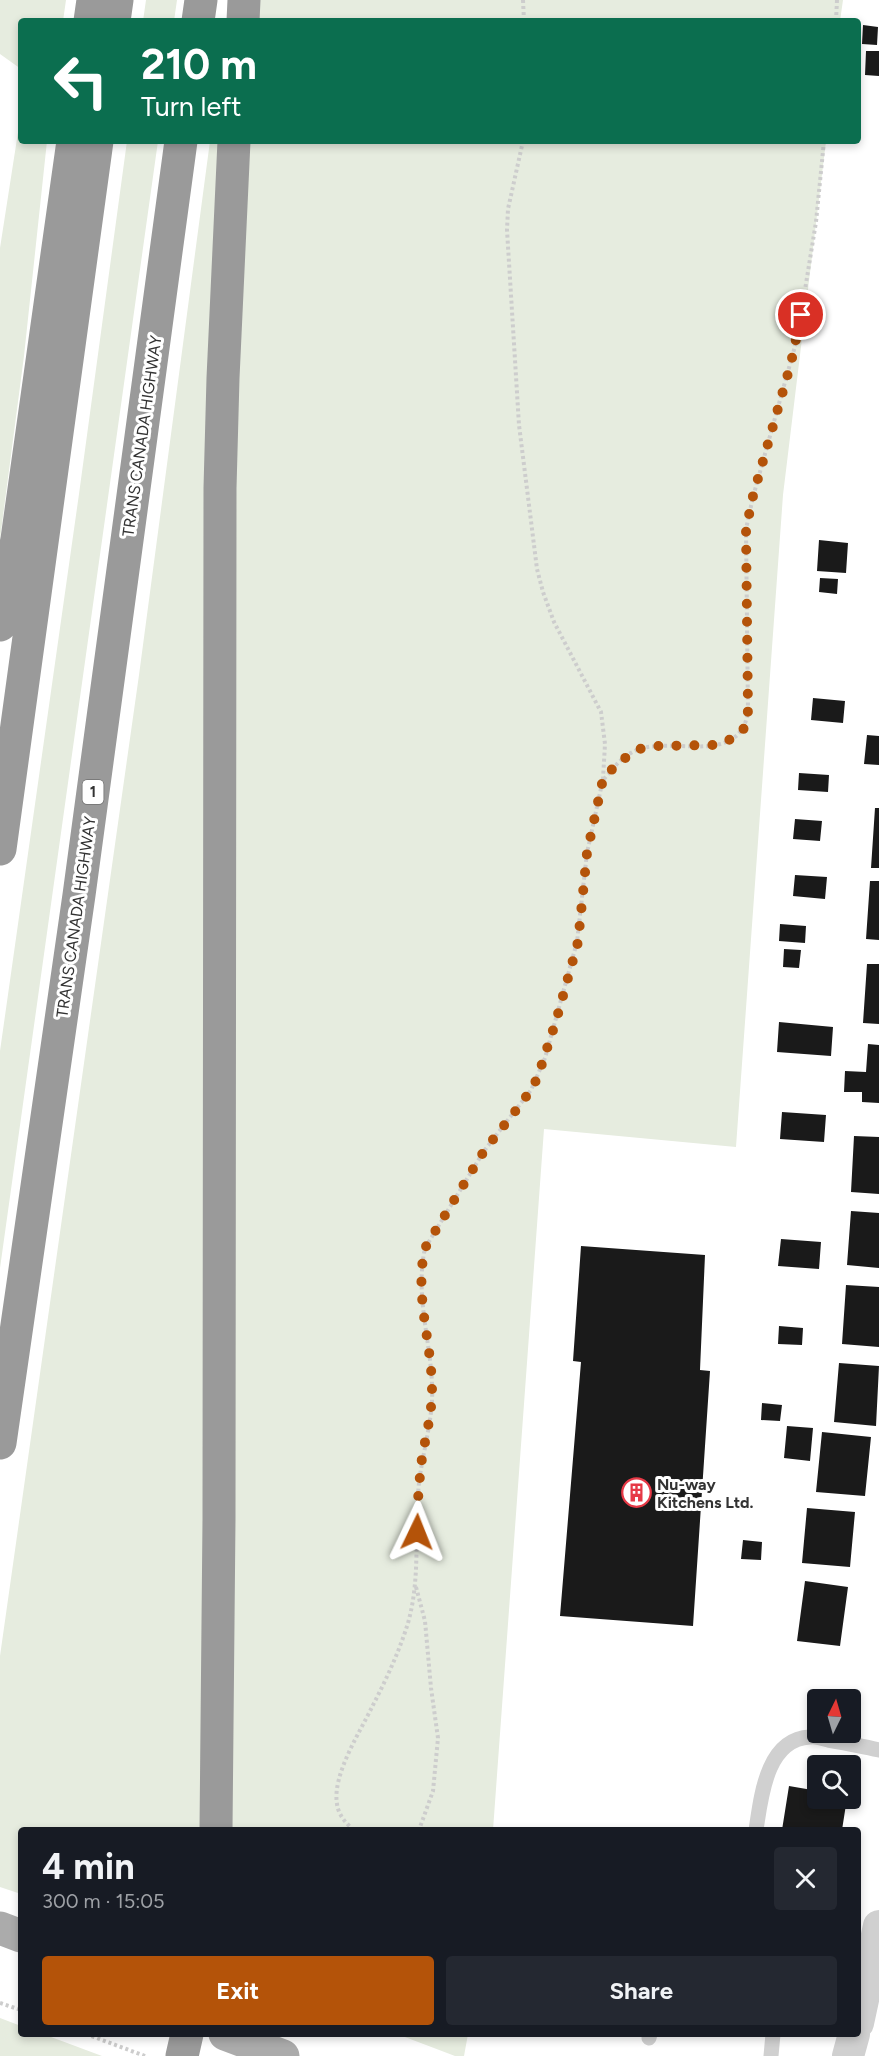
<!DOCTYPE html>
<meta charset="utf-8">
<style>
body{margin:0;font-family:Figtree,sans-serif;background:#242831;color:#f1f3f6;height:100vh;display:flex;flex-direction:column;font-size:22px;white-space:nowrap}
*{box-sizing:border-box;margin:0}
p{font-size:20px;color:#9ea1a6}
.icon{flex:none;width:33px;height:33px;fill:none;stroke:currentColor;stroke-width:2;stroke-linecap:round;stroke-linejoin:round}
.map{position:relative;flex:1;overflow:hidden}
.side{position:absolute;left:18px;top:1827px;width:843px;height:210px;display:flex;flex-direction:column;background:#171b24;border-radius:6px;box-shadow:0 3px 9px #0003}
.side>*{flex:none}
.hud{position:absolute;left:18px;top:18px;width:843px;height:126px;border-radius:6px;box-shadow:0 3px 9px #0003;background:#0b6e4f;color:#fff;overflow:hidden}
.needle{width:39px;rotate:5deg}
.buttons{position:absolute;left:807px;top:1689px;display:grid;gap:12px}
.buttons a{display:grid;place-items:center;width:54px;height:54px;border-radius:6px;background:#171b24;box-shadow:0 3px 9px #0003;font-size:30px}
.pin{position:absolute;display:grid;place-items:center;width:51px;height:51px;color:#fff;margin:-26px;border:3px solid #fff;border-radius:50%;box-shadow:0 2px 6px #0007}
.me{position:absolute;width:66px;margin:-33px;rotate:2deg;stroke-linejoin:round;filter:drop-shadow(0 0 4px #0008)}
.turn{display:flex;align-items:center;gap:21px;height:126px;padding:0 24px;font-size:27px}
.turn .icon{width:78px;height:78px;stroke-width:2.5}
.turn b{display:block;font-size:42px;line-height:51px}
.round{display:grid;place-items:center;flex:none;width:63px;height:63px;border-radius:6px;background:#242831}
.headline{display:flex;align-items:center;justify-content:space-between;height:102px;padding:0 24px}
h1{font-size:36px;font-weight:700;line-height:45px}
.cta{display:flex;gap:12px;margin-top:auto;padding:12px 24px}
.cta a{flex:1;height:69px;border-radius:6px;background:#b45309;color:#fff;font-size:24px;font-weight:700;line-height:69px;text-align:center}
.cta a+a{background:#242831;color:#f1f3f6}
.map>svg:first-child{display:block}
.green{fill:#e6ecdf}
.building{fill:#1a1a1a}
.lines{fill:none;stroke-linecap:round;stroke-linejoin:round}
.path{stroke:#cdcdcd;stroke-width:4;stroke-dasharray:3 3;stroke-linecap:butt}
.lane{stroke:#d0d0d0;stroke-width:15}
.street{stroke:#d0d0d0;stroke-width:32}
.primary{stroke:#ababab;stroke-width:33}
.highway{stroke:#9a9a9a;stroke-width:33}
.route{stroke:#b45309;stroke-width:10;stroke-dasharray:0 18}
.labels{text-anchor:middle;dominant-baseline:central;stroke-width:6;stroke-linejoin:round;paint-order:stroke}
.shield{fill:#fff;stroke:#707070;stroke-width:1.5}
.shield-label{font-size:15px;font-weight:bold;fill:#333}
.street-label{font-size:16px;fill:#333;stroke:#fff}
.poi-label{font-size:16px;font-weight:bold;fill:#333;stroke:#fff;text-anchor:start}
</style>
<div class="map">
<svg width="879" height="2056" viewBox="0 0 879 2056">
<rect width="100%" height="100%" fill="#fff"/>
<path class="green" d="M0 0H66L63 21H21V69L0 54Z
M146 0H177L174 21H143Z
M255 0H843L840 21H252Z
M21 113V141H47L24 356 0 539V248Z
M127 141H158L0 1268V1051L79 494Z
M210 141H224L206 1830H21V1894L0 1887V1656L139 675Z
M246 141H826L783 495 736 1147 544 1129 493 1830H227L230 492Z
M0 2018 21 2026V2034H43L102 2056H0Z
M397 2034H468L464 2056H455Z"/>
<path class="building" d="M863 25 878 27 877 45 862 44Z
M866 51H879V76L865 75Z
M819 540 848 543 846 573 817 571Z
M820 578 838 579 837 594 819 592Z
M813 698 845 701 843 723 811 720Z
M867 735 879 736V765L864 764Z
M799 773 829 775 828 792 798 790Z
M875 808H879V868H871Z
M795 819 822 821 820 841 793 839Z
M795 875 827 877 825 899 793 896Z
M870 881H879V940L866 939Z
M780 924 806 926 805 943 779 941Z
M784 949 801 950 799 968 783 967Z
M867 964H879V1024L863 1023Z
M779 1022 833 1027 831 1056 777 1052Z
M868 1044 879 1045V1103L862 1102V1092H844L845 1071 866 1072Z
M782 1112 826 1115 824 1142 780 1139Z
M854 1136 879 1137V1194L851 1192Z
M851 1211 879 1213V1268L847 1265Z
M781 1239 821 1242 819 1269 778 1266Z
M581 1246 705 1255 700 1370 710 1371 693 1626 560 1616 581 1362 573 1361Z
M846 1285 879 1287V1347L842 1344Z
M779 1326 803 1328 802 1345 778 1344Z
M839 1363 879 1366 876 1426 834 1422Z
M762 1403 782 1405 780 1421 761 1420Z
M787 1426 813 1428 810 1461 784 1458Z
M822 1432 871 1437 865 1496 816 1492Z
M807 1508 855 1512 850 1567 802 1563Z
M743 1540 762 1542 761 1560 741 1559Z
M805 1581 848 1587 840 1646 797 1641Z
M789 1786 818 1791V1798H847L842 1830H782Z"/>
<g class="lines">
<path class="path" d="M523 0 524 21
M836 21 837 0
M604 779C614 767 624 754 640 749 676 737 739 766 748 712L746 529 753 497 797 339 816 222 824 141
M416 1587 425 1621 431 1688 438 1738 433 1791 419 1830
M354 1830C346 1824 338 1814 337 1804 332 1775 360 1732 372 1707 386 1680 399 1652 408 1623 421 1577 414 1530 419 1483 423 1449 434 1417 432 1384 430 1338 415 1294 425 1248L484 1151 531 1090 545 1058 577 942 587 853 603 779 605 744 601 712 554 622 543 592 537 569 519 425 507 230 508 209 523 141
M0 2003 21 2010
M86 2034 145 2056"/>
<path class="lane" d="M756 1830C761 1798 766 1739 810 1737 816 1736 823 1739 828 1740 845 1743 862 1746 879 1750
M649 2038 650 2034
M771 2056 773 2034"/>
<path class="street" d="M858 2023 879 1926
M848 2056 854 2034"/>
<path class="primary" d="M0 1928 21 1936
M225 2034 283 2056"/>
<path class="highway" d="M90 21 93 0
M114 21 117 0
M198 21 201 0
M243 21 244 0
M0 625 17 539 73 141
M0 849 97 141
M0 1443 79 895 181 141
M216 1830 219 1519 220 488 223 378 234 141
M182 2056 187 2034"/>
</g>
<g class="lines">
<path class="route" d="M417 1532C417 1507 419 1482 422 1458 426 1435 432 1413 432 1390 432 1342 414 1296 425 1248L484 1151 524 1100 537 1079 556 1021 578 942 587 853 603 779 619 762 639 749 657 746 714 745 726 742 741 732 745 727 748 711 746 529 753 496 791 363 801 315"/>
</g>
<defs>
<symbol id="building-ring" viewBox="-11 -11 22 22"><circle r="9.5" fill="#fff" stroke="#e63946" stroke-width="1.5"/><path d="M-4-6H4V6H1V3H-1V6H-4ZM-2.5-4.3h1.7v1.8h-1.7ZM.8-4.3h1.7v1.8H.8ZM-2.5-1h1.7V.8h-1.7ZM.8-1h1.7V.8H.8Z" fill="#e63946"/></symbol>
</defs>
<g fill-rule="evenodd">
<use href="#building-ring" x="620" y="1476" width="33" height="33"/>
</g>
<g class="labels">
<rect class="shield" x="82.5" y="780" width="21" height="24" rx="4.5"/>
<g class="shield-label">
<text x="93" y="792">1</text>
</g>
<g class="street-label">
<text transform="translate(142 436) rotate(-82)">TRANS CANADA HIGHWAY</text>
<text transform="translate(76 917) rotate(-82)">TRANS CANADA HIGHWAY</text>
</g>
<g class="poi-label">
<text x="657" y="1484">Nu-way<tspan x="657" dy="18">Kitchens Ltd.</tspan></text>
</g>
</g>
</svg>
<div class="buttons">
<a><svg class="needle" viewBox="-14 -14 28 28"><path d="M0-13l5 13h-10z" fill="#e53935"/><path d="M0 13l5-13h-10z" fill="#9ea1a6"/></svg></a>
<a><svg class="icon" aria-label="search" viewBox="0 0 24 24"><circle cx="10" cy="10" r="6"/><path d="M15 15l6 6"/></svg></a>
</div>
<div class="pin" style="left:801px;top:315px;background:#d93025"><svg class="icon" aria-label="arrive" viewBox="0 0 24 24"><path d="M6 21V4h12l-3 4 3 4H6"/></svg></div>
<svg class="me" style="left:417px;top:1532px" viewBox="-20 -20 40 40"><path d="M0-17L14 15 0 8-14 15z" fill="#b45309" stroke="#fff" stroke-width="4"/></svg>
<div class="hud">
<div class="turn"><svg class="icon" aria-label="left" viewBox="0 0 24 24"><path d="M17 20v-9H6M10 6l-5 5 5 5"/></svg><div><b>210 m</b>Turn left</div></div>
</div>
<section class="side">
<div class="headline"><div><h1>4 min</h1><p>300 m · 15:05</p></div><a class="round"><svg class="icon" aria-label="close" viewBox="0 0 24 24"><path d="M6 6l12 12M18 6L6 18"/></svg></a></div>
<div class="cta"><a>Exit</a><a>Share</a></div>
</section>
</div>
